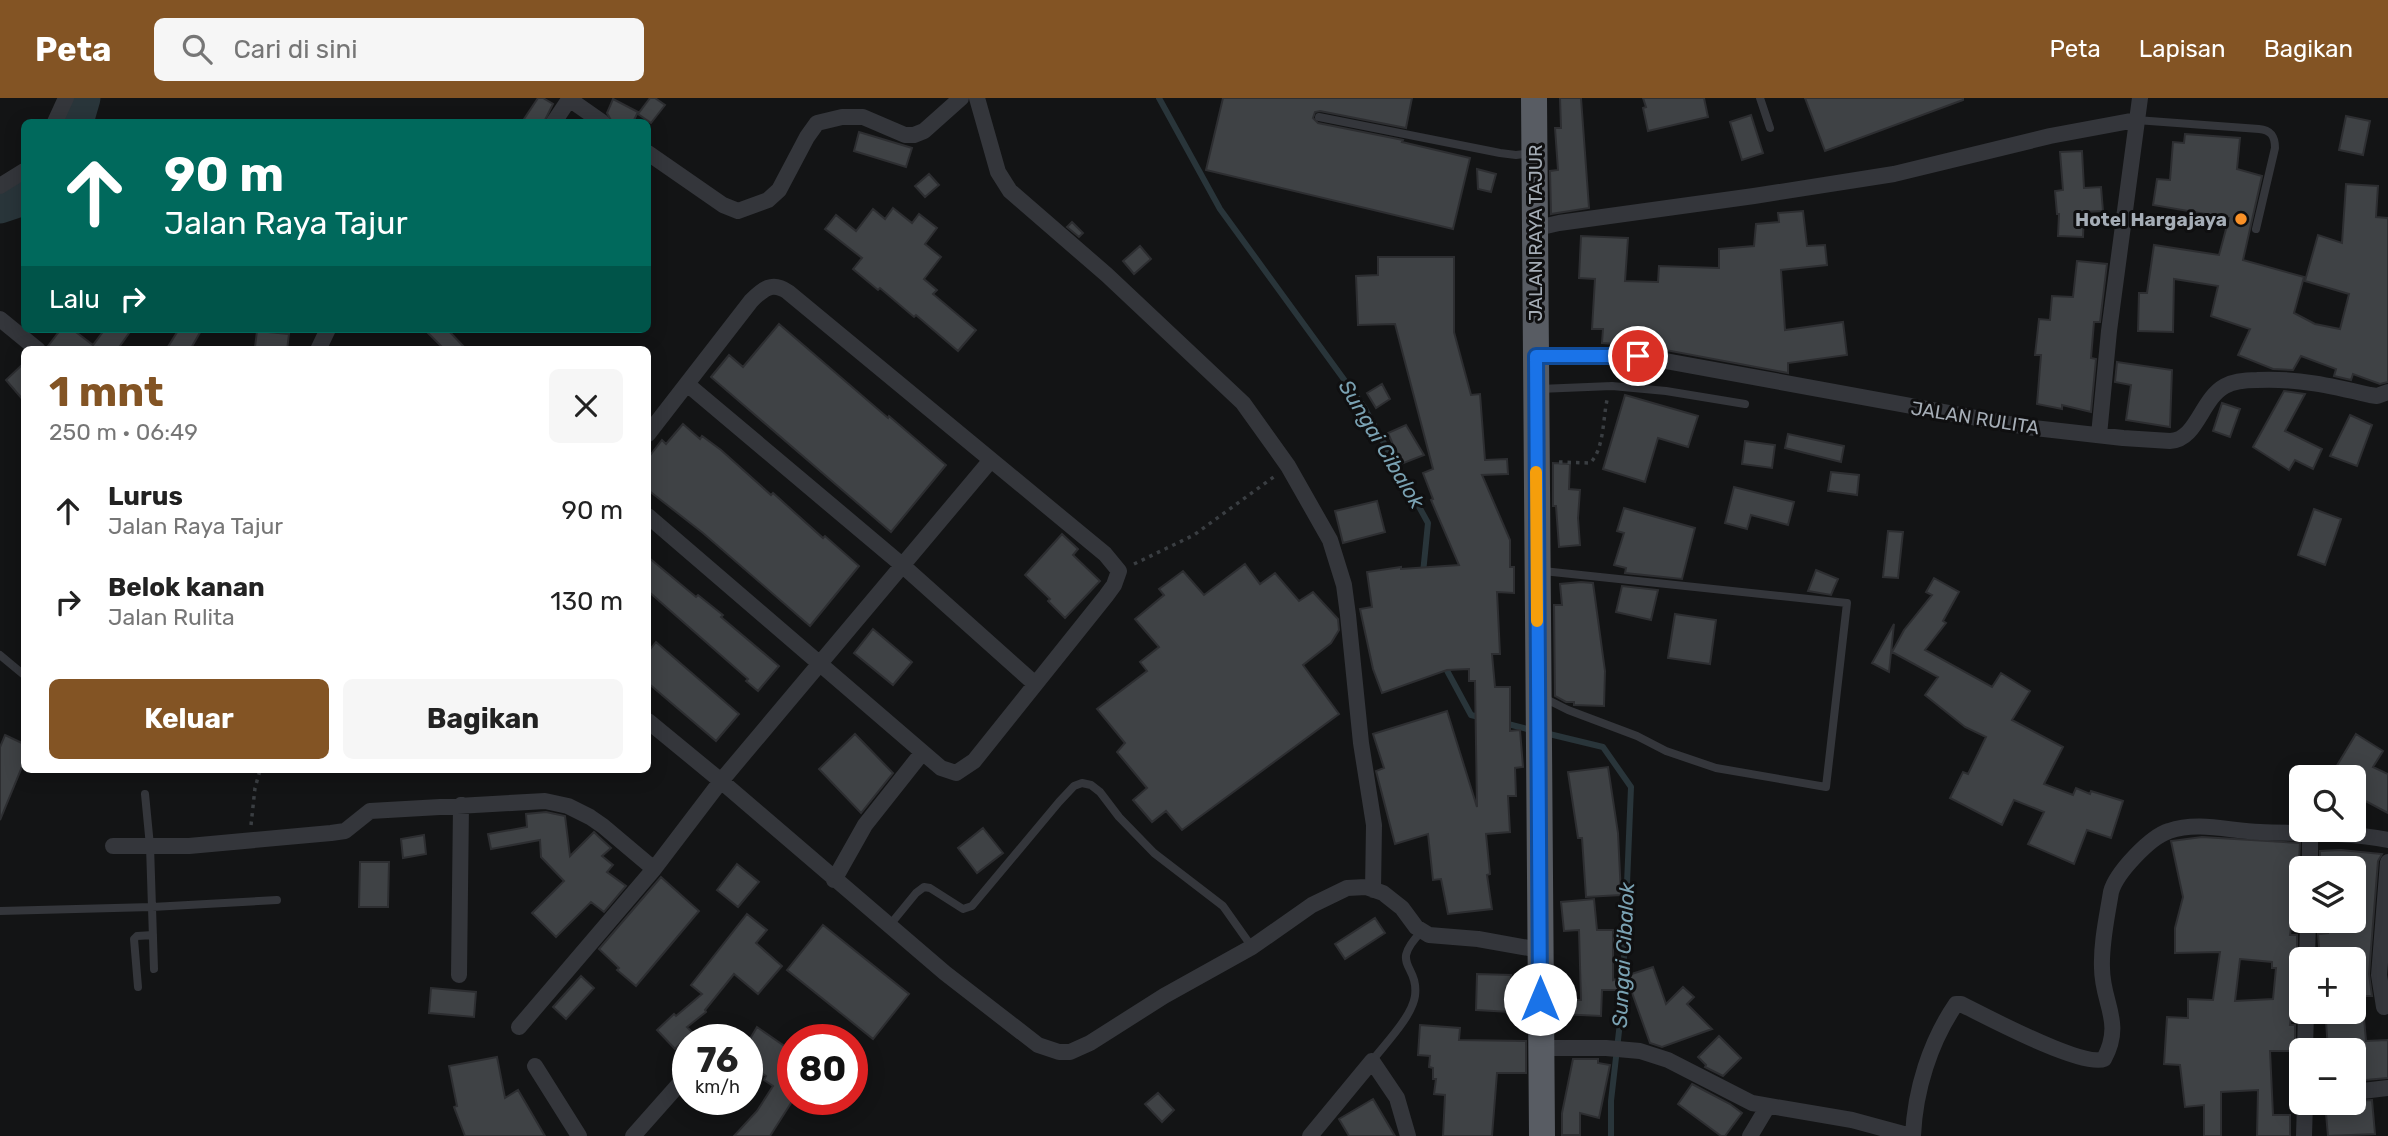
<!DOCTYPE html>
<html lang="id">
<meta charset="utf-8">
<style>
body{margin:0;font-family:Rubik,sans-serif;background:#f6f6f6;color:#222;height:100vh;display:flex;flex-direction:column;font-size:26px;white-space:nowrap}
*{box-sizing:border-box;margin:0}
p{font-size:23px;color:#767676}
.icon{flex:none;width:38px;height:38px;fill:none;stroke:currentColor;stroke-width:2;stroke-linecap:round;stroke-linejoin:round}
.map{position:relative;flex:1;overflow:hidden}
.sheet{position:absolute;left:21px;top:248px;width:630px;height:427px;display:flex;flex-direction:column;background:#fff;border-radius:10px;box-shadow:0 4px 18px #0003}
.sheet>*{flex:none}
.top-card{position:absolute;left:21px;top:21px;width:630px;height:214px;border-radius:10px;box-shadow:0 4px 18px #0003;background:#00695c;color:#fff;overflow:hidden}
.tools{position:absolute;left:2289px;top:667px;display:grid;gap:14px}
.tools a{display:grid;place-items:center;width:77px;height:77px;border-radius:10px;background:#fff;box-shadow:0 4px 18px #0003;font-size:35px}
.speed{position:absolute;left:672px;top:926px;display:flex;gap:14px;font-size:35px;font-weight:700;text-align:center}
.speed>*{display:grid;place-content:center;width:91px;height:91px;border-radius:50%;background:#fff;box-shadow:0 4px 18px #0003;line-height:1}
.speed small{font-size:18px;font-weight:400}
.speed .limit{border:10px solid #d22;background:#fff;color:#111}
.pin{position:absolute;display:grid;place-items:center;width:60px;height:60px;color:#fff;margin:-30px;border:4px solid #fff;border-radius:50%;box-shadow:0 2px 7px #0007}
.me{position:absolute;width:77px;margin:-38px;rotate:0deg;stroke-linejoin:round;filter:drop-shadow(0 0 5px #0008)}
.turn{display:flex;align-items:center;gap:24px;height:147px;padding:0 28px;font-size:32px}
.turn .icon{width:91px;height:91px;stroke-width:2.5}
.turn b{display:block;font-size:49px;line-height:60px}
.then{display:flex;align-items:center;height:66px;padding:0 28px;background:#0003;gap:14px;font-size:26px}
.round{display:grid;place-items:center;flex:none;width:74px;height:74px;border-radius:10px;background:#f6f6f6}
.summary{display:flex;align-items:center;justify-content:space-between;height:119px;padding:0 28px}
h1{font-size:42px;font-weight:700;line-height:52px;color:#835424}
.action{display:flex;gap:14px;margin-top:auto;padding:14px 28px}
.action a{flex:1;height:80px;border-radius:10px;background:#835424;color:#fff;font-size:28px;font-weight:700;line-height:80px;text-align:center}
.action a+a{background:#f6f6f6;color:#222}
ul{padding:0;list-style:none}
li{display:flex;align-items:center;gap:21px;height:91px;padding:0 28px}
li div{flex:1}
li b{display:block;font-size:26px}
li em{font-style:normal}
header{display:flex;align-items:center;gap:42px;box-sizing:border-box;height:98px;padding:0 35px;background:#835424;color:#fff}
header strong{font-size:33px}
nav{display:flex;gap:38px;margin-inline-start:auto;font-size:24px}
.search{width:490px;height:63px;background:#f6f6f6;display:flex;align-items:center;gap:18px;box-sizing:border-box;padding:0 24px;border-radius:10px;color:#767676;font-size:26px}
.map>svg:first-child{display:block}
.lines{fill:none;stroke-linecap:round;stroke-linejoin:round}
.stream{stroke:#29353a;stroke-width:6}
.river{stroke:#29353a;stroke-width:35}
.building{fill:#3f4245;stroke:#2d2e31;stroke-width:2;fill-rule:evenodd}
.path{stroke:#3a3e42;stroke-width:3.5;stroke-dasharray:3.5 5;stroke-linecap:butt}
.service{stroke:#34363b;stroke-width:8}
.minor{stroke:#34363b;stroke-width:16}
.trunk{stroke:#585c63;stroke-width:26}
.route-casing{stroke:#114b97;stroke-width:18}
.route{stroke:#1a73e8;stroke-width:12}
.slow{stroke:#f59e0b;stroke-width:12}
.poi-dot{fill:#fa9127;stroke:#0f0f10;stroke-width:2.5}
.labels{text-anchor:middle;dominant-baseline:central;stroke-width:6;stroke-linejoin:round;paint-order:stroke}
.poi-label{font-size:19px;font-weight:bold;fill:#a5adb6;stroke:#0f0f10;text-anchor:end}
.street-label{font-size:19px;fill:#a5adb6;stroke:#0f0f10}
.water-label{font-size:21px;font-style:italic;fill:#7aa2b3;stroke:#0f0f10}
</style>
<header>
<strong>Peta</strong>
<div class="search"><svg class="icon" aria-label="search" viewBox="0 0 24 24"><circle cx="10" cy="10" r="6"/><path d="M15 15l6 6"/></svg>Cari di sini</div>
<nav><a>Peta</a><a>Lapisan</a><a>Bagikan</a></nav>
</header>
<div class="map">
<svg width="2388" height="1038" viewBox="0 0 2388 1038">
<rect width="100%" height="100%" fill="#131415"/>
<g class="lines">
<path class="stream" d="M1159 0 1220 111 1364 309 1428 425 1423 475
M1444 567 1471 617 1483 620
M1504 625 1531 632
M1545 635 1603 649 1631 689 1622 907 1611 1003V1038"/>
<path class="river" d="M76 24 83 0
M0 108 24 100"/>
</g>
<path class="building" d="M538 0H543L553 6 544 24H522Z
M650 0H655L665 7 651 25 638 16Z
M1223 0H1412L1406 30 1320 13 1315 14 1313 20 1318 25 1403 42 1402 44 1470 60 1453 131 1206 72Z
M1560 0H1581L1589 110 1551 116 1550 73 1558 72 1555 30H1561Z
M1643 0H1704L1708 19 1648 33 1643 10 1646 9Z
M1805 0H1963V2L1825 53Z
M613 1 638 14 633 24H612L607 15Z
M1751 17 1763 55 1742 62 1730 24Z
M2346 18 2370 23 2363 57 2339 52Z
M859 34 912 50 906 69 854 53Z
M2185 36 2240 40 2237 71 2262 78 2243 162 2304 179 2294 215 2315 226 2340 231 2349 196 2305 183 2318 137 2342 145 2346 86 2378 88 2376 119 2388 120V284L2380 286 2353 276 2351 282 2334 278 2336 271 2301 258 2293 272 2273 271 2238 257 2250 231 2211 218 2218 188 2174 181 2173 234 2138 233 2139 195H2147L2154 147 2219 157 2229 120 2153 107 2157 81 2170 82 2173 44 2184 45Z
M2082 53 2084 90 2101 89 2103 113 2084 114 2083 139 2058 138 2059 116H2057L2055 93 2063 92 2060 54Z
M1477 71 1496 76 1491 94 1478 91Z
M929 76 939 87 925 99 915 88Z
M893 110 912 125 919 116 937 130 925 146 941 159 924 181 937 192 933 196 976 232 958 253 916 217 914 219 880 190 878 192 853 171 862 160 825 131 836 117 856 133 873 111 885 121Z
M1803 113 1807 148 1825 147 1827 167 1781 172 1785 232 1843 224 1847 257 1788 265V275L1660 251V249L1602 245 1603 231H1592L1595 181 1579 180 1581 138 1628 140 1625 183 1658 184 1659 168 1719 170V151L1754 148 1756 126 1779 124 1778 115Z
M1072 124 1083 135 1079 139 1067 129Z
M1140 148 1151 161 1134 176 1123 163Z
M1378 159H1454V234L1471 297 1480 296 1485 362 1507 361 1508 376 1482 377 1510 442V469H1514V495L1497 494 1500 556H1492L1495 589H1510V633L1520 632 1523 669 1515 670 1516 698H1508L1510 734 1486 736 1490 776 1487 777 1492 811 1448 816 1441 781 1433 782 1428 736 1395 746 1376 673 1384 670 1373 636 1447 613 1477 709 1475 583H1469V571L1447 572 1382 595 1373 571 1360 511 1372 509 1367 474 1401 469V471L1459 467 1431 402 1433 401 1423 375 1433 371 1395 226 1358 227 1356 178 1378 177Z
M2077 163 2107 166 2100 224H2094L2091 260 2096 261 2091 314 2062 307V311L2037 306 2041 257H2035L2039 221 2050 222 2052 198 2073 199Z
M779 226 888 320 889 318 946 367 891 434 711 279 729 257 743 269Z
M61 231H72L93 247 105 231H132L117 252H48V248Z
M179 231H202L190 252H166Z
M424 231H447L467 252H445Z
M257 233 289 236 287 252 255 249Z
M2117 264 2172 272 2170 329 2126 322 2131 287 2115 284Z
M24 265V303L6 282Z
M1382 286 1390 301 1376 310 1367 295Z
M2284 293 2305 296 2285 333 2322 351 2313 371 2295 362 2289 372 2253 349Z
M1625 297 1698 318 1688 349 1658 340 1645 384 1603 371Z
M2222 305 2240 311 2230 339 2213 333Z
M2350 317 2372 327 2357 368 2330 358Z
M683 326 700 341 702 338 721 352 771 397 773 395 823 440 825 438 859 468 810 528 703 435 648 392V360L662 342 666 346Z
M1406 327 1424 357 1401 366 1388 335Z
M1788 336 1844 348 1841 364 1785 350Z
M1745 343 1775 347 1772 370 1742 366Z
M1553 365 1570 366 1569 391 1580 392 1578 420 1580 447 1559 449 1556 408H1553Z
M1831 374 1859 377 1857 397 1828 393Z
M1734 389 1794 404 1788 427 1751 417 1747 431 1725 425Z
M1377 403 1385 434 1343 445 1335 413Z
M1624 410 1695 430 1682 481 1625 475 1626 470 1614 467 1624 435 1617 433Z
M2314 411 2341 421 2325 467 2298 457Z
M1888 433 1903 434 1898 480 1883 479Z
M1062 436 1078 451 1073 457 1100 483 1065 520 1048 503 1050 501 1025 477Z
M648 459 696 499 698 497 723 517 721 519 779 568 758 593 746 583 748 581 648 493Z
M1245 466 1260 486 1275 475 1299 503 1313 494 1338 521 1339 532 1331 545 1303 567 1339 616 1182 732 1166 713 1152 724 1133 702 1147 690 1117 654 1125 645 1097 611 1147 573 1140 564 1159 549 1135 521 1164 497 1159 491 1183 473 1204 497Z
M1816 472 1838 481 1831 497 1808 493Z
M1934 480 1959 494 1943 523 1946 525 1925 552 1992 589 2001 575 2030 593 2012 622 2063 649 2044 686 2073 697 2076 690 2090 696 2091 693 2123 703 2111 740 2087 732 2074 766 2028 746 2044 714 2014 702 2002 727 1950 700 1963 674 1968 676 1986 639 1965 629 1925 597 1938 579 1892 554 1904 532 1932 497 1926 494Z
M1581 484 1593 485 1605 573 1604 608 1574 607V604H1566L1555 598 1554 507H1562L1560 486Z
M1622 488 1658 492 1651 522 1616 514Z
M1675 516 1716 522 1710 566 1668 560Z
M1894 526 1889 574 1872 565Z
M873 531 912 564 893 587 854 555Z
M656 544 739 616 716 643 648 585V554Z
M855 636 893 675 861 715 819 671Z
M2356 636 2383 653 2373 669 2388 676V715L2354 697V679H2330Z
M5 637 24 646V664L0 722V649Z
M1608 669 1618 735 1621 797 1586 799 1582 740H1578L1568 674Z
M546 714 565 718 570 758 594 734 598 738 611 750 602 758 613 767 607 774 626 788 604 814 591 804 556 839 532 815 564 783 541 759 540 742 491 751 488 736 527 729 526 716Z
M983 730 1003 755 977 775 958 750Z
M424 737 426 756 403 760 401 741Z
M2202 739 2300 745 2298 782 2290 837H2297V863L2290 927H2295V953H2270L2273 1017H2290V1038H2257L2258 992 2221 994V1038H2204V1007L2185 1009 2180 967 2164 966 2167 919 2188 920V901L2213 902 2220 854 2175 855V830L2183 799 2171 743ZM2240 861 2272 864V870H2276L2273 901 2235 903Z
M2341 752 2382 756 2378 763 2369 876 2372 898H2355L2354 861H2320L2318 836 2328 835 2327 822H2354V770H2320V753Z
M360 764H389L388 809H359Z
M737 766 759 784 738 809 717 792Z
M661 779 699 813 636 888 617 872 619 870 599 851Z
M1594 801 1597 832H1613V882L1653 869 1666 906 1683 889 1694 899 1687 906 1712 931 1662 949 1650 945 1631 892H1602L1601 918 1559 916 1560 901 1581 902 1579 832 1564 833 1561 804Z
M747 816 767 832 756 845 782 868 758 896 734 876 705 912 706 914 687 929 692 934 675 951 657 932 674 916 676 918 702 896 691 887Z
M1375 820 1385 835 1345 861 1335 846Z
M823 827 909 896 873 941 787 872Z
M1477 876 1511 877 1510 914 1476 912Z
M581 878 594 890 566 921 553 909Z
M431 890 476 894 474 919 429 915Z
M2364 920 2366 943 2388 942V980L2354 983V952H2328L2326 923Z
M1420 927 1460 930 1459 942 1526 943V975H1497L1492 1038H1443L1445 997 1434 996 1436 981H1433V970L1429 969 1430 958 1418 957Z
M757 929 793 954V1002L770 1038H734L757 1013 773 988 764 982 766 978 747 965V946Z
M1719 938 1741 960 1723 978 1705 969 1706 967 1698 959Z
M497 959 505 1000 518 992 545 1038H465L454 1009 457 1008 449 968Z
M1573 961H1598V965L1610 967 1599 1020 1580 1015V1037H1562V1015Z
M1692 986 1730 1006 1742 1015 1725 1038H1721L1678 1006Z
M1158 995 1174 1012 1162 1024 1145 1006Z
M1373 1001 1395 1038H1349L1339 1021Z
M2372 1002 2375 1036 2328 1038 2325 1004Z"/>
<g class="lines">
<path class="path" d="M1559 364 1590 365C1604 352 1603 320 1607 302
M1134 466 1194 437 1275 378
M251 727 255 690 260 672"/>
<path class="service" d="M1760 0 1770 30
M1319 19 1500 55 1516 57 1531 55
M2136 22 2259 31C2271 32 2275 38 2275 50L2256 131
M1539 291 1612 288 1666 293 1745 306
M1543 473 1847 505 1826 689 1716 670 1666 653 1637 638 1568 612 1544 600
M0 557 24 577
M145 696 150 748 154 871
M0 813 152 809 277 802
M889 828 916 795 924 789 930 790 963 811 972 808 1059 704 1074 688 1082 685 1091 687 1100 694 1119 719 1154 755 1223 808 1252 849
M138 889 134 841 137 838 153 837
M1372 963C1384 947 1412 919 1415 898 1419 865 1388 868 1422 833"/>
<path class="minor" d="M977 0 998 74 1010 93 1107 177 1243 305 1288 368 1330 442 1344 487 1348 517 1361 645 1374 727 1373 792
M569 1 602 24
M55 24 66 0
M554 24 570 0
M648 55 723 107 738 113 768 102 779 92 807 39 817 25 842 19H863L905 37H914L924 33 961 0
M0 88 24 73
M1533 131 1559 125 1754 98 1894 76 2050 38 2136 22
M0 221 38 252
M318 252 328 231
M1536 258H1638L2026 329 2123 340 2170 343C2197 342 2201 301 2225 288 2234 283 2247 282 2257 282 2297 280 2332 288 2370 297L2377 298 2388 294
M687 286 902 467 1034 585
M648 336 751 203C763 191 772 183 788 194L1105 456 1119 473 1114 487 1106 498 974 663 956 675 941 670 648 418
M2099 337 2109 233 2140 0
M648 623 721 683 945 875 1038 947 1059 954H1070L1090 945 1164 898 1252 849 1312 807 1347 790 1366 789 1383 795 1402 810 1416 829 1429 837 1478 841 1540 852
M113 748H189L331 735 345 733 370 713 545 703 568 708 590 719 603 728 654 771
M2310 770V734
M834 782 865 727 922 655
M2307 861 2308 822
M459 877 461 707
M2384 909 2379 877 2388 764
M519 929 654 771 721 683 991 362
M1541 950H1606L1640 953 1668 962 1752 1005 1852 1022 1911 1038
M2305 952 2306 914
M535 968 579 1038
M2354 994 2388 990
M633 1038 688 976
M1310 1038 1372 963 1397 1000 1408 1038
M1750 1038 1768 1008
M1913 1038C1915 992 1930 944 1956 906H1961C1985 918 2083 970 2104 961 2124 924 2102 905 2102 870 2101 845 2107 819 2111 794 2116 775 2150 739 2169 733 2198 723 2230 733 2260 734 2303 736 2345 733 2388 742
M2304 1038 2305 1004"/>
<path class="trunk" d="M1534 0 1542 1038"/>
</g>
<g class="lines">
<defs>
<path id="route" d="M1540 901 1536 258H1638"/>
</defs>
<use href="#route" class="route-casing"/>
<use href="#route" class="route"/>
<path class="slow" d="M1536 374 1537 523"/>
</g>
<circle class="poi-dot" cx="2241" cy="121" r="7"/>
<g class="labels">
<g class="poi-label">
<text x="2227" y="121">Hotel Hargajaya</text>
</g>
<g class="street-label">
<text transform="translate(1535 135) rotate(-90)">JALAN RAYA TAJUR</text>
<text transform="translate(1975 320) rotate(9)">JALAN RULITA</text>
</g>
<g class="water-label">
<text transform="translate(1382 346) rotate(59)">Sungai Cibalok</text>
<text transform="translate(1623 857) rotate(-87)">Sungai Cibalok</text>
</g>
</g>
</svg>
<div class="tools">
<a><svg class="icon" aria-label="search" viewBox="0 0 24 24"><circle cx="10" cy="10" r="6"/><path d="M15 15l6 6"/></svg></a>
<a><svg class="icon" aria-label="layers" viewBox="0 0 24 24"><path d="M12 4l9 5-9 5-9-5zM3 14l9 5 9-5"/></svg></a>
<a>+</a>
<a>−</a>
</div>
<div class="speed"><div>76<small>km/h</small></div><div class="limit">80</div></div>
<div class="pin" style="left:1638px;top:258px;background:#d93025"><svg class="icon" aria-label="arrive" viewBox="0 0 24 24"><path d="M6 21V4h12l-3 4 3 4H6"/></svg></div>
<svg class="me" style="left:1540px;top:901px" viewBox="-20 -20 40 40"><circle r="19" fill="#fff"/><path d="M0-13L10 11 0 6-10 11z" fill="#1a73e8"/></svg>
<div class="top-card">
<div class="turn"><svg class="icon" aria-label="ahead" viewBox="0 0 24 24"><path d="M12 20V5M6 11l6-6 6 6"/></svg><div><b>90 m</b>Jalan Raya Tajur</div></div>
<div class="then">Lalu<svg class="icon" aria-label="right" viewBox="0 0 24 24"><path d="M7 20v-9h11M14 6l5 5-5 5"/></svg></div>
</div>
<section class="sheet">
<div class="summary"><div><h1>1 mnt</h1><p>250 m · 06:49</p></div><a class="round"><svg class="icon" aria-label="close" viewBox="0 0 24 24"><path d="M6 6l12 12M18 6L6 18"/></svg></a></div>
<ul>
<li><svg class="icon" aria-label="ahead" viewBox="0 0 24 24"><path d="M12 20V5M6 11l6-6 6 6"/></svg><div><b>Lurus</b><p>Jalan Raya Tajur</p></div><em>90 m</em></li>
<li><svg class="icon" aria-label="right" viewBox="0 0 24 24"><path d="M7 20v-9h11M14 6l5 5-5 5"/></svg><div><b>Belok kanan</b><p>Jalan Rulita</p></div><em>130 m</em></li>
</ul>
<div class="action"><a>Keluar</a><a>Bagikan</a></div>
</section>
</div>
